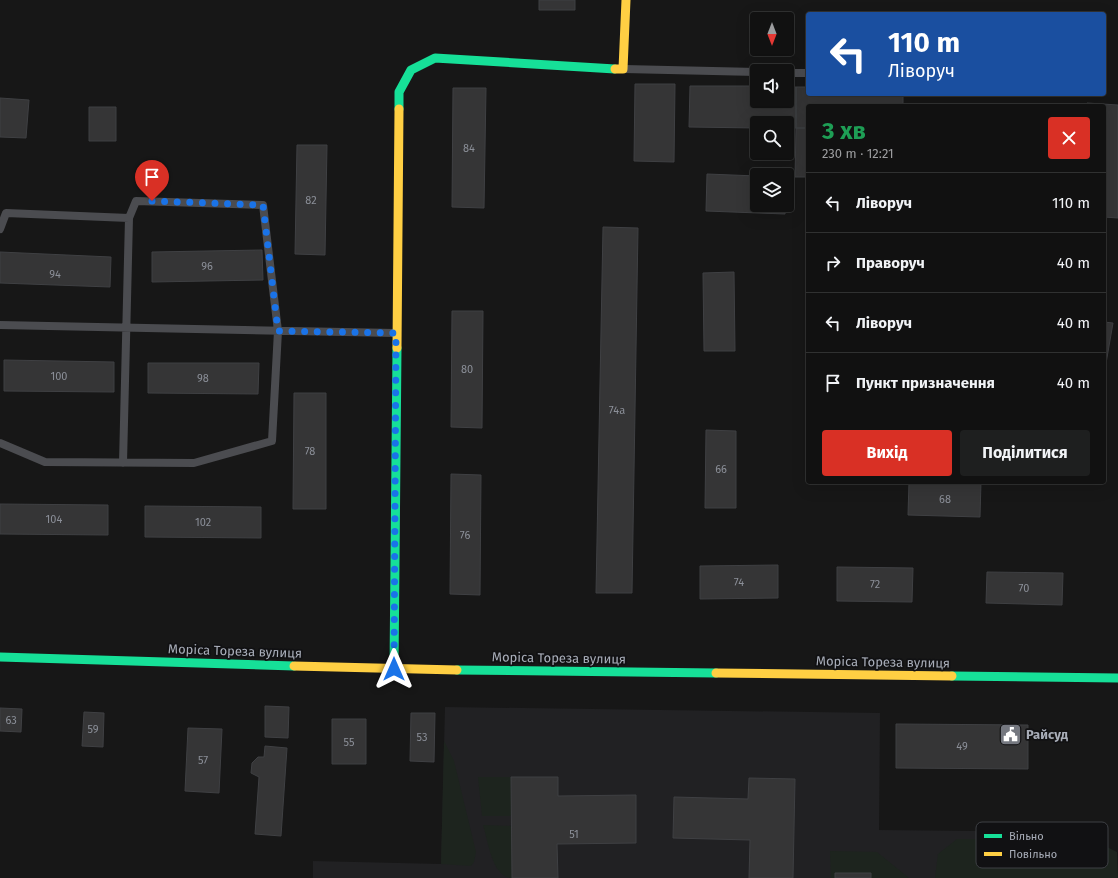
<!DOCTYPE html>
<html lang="uk">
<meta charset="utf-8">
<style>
body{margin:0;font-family:"Fira Sans",sans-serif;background:#1e1f1f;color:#f1f3f6;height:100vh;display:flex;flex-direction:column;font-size:15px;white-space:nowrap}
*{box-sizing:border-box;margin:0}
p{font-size:13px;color:#9c9d9f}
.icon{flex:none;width:22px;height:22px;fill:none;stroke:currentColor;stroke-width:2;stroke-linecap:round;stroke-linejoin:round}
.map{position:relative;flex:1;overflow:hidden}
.side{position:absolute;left:806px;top:104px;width:300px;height:380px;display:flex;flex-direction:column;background:#111;border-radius:4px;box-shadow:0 4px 16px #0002,0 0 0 1px #303131}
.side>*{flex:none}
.hud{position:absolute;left:806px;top:12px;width:300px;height:84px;border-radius:4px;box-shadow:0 4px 16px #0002,0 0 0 1px #303131;background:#1a4fa0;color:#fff;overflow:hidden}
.needle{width:26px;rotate:180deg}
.fabs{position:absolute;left:750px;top:12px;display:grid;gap:8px}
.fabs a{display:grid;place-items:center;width:44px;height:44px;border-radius:4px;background:#111;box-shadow:0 4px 16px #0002,0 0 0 1px #303131;font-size:20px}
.pin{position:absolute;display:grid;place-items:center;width:34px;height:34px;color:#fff;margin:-41px -17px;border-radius:50% 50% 50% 0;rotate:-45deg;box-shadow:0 0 4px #0007}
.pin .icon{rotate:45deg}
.me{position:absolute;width:44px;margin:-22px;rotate:0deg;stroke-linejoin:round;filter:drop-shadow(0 0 3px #0008)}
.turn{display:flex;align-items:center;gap:14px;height:84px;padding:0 16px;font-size:18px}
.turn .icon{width:52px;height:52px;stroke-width:2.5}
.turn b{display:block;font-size:28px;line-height:34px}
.round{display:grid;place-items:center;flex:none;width:42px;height:42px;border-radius:4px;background:#1e1f1f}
.head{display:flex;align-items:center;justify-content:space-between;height:68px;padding:0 16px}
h1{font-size:24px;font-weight:700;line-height:30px;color:#1e9e55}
.button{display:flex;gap:8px;margin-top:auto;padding:8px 16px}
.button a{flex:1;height:46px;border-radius:4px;background:#d93025;color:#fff;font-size:16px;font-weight:700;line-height:46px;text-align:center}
.button a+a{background:#1e1f1f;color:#f1f3f6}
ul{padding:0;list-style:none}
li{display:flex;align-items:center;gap:12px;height:60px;padding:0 16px;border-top:1px solid #303131}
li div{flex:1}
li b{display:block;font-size:15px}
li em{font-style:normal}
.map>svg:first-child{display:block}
.built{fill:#212123}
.green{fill:#1d241e}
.building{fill:#353536;stroke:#3f4043}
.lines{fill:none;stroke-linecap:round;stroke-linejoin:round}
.lane{stroke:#4b4c50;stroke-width:8}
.fast{stroke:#16e098;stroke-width:9}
.slow{stroke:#ffcf43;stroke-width:9}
.route{stroke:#1a73e8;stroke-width:7;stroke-dasharray:0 12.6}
.labels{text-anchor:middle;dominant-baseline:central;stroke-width:3.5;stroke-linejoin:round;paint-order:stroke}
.number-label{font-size:11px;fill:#8b8f98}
.street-label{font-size:13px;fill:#a8adb8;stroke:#111113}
.poi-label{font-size:13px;font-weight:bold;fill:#a8adb8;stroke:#111113;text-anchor:start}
.key{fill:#111113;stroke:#3e4045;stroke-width:1}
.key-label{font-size:11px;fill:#a8adb8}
</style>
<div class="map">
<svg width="1118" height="878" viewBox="0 0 1118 878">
<rect width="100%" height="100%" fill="#171717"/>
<path class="built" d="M445 707 880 713 879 830 1081 832 1080 878H313V861L441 864Z"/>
<path class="green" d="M444 741 454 761 476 852 474 862 471 866 441 864Z
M478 777H511L512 816H482Z
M483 825 512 826V878C492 878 488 840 483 825Z
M957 839H1070L1095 841 1117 852 1118 878H935L938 854Z
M830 851 877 852 909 878H831Z"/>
<path class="building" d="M539 0H575V10H539Z
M635 84H675L674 162 634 161Z
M690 86H757V101H787V87H796V128H787V123H757V128L689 127Z
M796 87H808V94H903V106H808V128H796Z
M453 88H486L484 208 452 207Z
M0 98 29 100 26 138 0 137Z
M1087 103 1118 105V218L1104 217V106H1086Z
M89 107H116V141H89Z
M796 128H808V177H795Z
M297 145H327L325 255 295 254Z
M707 174 757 176V205H786L785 214 706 211Z
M603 227 638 228 632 593H596Z
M262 250 263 280 152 282V252Z
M0 252 111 257 110 287 0 283Z
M734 272 735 351H704L703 273Z
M452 311H483L482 428 451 427Z
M1104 322 1113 323 1104 375Z
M4 360 114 362V392L4 391Z
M148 363H259L258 394 148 393Z
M294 393H326V509H293Z
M706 430 736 431V508H705Z
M451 474 481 475 480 595 450 594Z
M909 482H981L980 517 908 515Z
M0 504 108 505V535L0 534Z
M145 506 261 507V538L145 537Z
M778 565V598L700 599V566Z
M837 567 913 568 912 602 837 601Z
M987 572 1063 573 1062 605 986 603Z
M265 706 289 707 288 738 265 737Z
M0 708 22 709 21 732 0 731Z
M84 712 104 713 103 747 82 746Z
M411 713H435L434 762 410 761Z
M332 719H366V764H332Z
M896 724 1028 725V769L896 768Z
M188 728 222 729 219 793 185 791Z
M265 746 287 748 281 836 255 834 259 777 251 773 252 763 258 757H264Z
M511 777H558V796L636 795V843L557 844 558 878H512Z
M749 778 795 779 793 878H749L750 840 673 838 674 797 748 799Z
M835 873H871V878H835Z"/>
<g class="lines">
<path class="lane" d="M624 69 757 72
M787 73H808
M0 229 6 213 129 218 136 201 263 205 278 331 272 441 194 463 45 462 0 443
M0 325 395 333
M123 463 129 218"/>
<path class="fast" d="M399 109V92L411 70 435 58 615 69
M0 657 294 666
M394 669 397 348
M457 670 716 673
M952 676 1118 678"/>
<path class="slow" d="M615 69H623L626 0
M397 348 399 109
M294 666 457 670
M716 673 952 676"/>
</g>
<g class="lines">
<path class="route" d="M152 201 263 205 278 331 396 333 394 669"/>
</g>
<defs>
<symbol id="civic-square" viewBox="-11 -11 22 22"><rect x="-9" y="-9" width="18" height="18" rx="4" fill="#757880" stroke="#111113"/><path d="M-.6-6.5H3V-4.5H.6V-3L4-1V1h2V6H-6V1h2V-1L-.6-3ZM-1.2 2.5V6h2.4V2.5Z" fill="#fff"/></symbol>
</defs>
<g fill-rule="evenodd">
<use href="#civic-square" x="998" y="722" width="25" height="25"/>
</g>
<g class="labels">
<g class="number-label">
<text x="469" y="148">84</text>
<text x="311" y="200">82</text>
<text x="207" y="266">96</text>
<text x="55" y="274">94</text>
<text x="467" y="369">80</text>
<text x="59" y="376">100</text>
<text x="203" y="378">98</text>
<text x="617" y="410">74а</text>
<text x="310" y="451">78</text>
<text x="721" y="469">66</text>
<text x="945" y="499">68</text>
<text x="54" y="519">104</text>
<text x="203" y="522">102</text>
<text x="465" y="535">76</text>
<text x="739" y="582">74</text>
<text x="875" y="584">72</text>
<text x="1024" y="588">70</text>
<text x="11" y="720">63</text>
<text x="93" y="729">59</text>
<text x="422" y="737">53</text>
<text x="349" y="742">55</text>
<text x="962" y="746">49</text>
<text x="203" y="760">57</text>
<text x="574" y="834">51</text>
</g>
<g class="street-label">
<text transform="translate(235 651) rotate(2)">Моріса Тореза вулиця</text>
<text transform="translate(559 658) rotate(1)">Моріса Тореза вулиця</text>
<text transform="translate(883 662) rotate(1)">Моріса Тореза вулиця</text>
</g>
<g class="poi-label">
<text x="1026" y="734">Райсуд</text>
</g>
</g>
<rect x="976" y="822" width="132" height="46" rx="6" class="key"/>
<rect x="984" y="834" width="18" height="4" fill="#16e098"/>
<rect x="984" y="852" width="18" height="4" fill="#ffcf43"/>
<g class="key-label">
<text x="1009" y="840">Вільно</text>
<text x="1009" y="858">Повільно</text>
</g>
</svg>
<div class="fabs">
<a><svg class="needle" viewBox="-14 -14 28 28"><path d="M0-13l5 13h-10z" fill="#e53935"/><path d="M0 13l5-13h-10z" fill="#9c9d9f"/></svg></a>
<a><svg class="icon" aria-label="sound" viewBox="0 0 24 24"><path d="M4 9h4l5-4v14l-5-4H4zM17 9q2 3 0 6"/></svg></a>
<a><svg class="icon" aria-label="search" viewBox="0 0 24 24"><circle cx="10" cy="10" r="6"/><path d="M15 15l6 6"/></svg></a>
<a><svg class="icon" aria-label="layers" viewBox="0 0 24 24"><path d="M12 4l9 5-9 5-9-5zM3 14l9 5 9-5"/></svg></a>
</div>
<div class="pin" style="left:152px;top:201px;background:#d93025"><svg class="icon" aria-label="arrive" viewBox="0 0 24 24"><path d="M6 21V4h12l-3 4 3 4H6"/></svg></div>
<svg class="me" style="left:394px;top:669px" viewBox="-20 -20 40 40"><path d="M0-17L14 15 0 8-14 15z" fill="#1a73e8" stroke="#fff" stroke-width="4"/></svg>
<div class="hud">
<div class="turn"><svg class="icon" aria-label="left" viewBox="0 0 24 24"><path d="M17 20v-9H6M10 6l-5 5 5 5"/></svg><div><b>110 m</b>Ліворуч</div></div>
</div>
<section class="side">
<div class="head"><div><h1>3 хв</h1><p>230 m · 12:21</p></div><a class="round" style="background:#d93025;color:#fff"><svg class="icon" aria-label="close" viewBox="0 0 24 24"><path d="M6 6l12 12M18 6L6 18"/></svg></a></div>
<ul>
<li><svg class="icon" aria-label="left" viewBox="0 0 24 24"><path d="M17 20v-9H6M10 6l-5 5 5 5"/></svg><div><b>Ліворуч</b></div><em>110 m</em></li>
<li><svg class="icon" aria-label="right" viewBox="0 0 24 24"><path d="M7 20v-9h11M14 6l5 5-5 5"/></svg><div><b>Праворуч</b></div><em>40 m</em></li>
<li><svg class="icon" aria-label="left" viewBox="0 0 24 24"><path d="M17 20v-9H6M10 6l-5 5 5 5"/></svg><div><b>Ліворуч</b></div><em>40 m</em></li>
<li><svg class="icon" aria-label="arrive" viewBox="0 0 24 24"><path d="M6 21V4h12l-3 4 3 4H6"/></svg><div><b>Пункт призначення</b></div><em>40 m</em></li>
</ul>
<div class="button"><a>Вихід</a><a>Поділитися</a></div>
</section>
</div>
